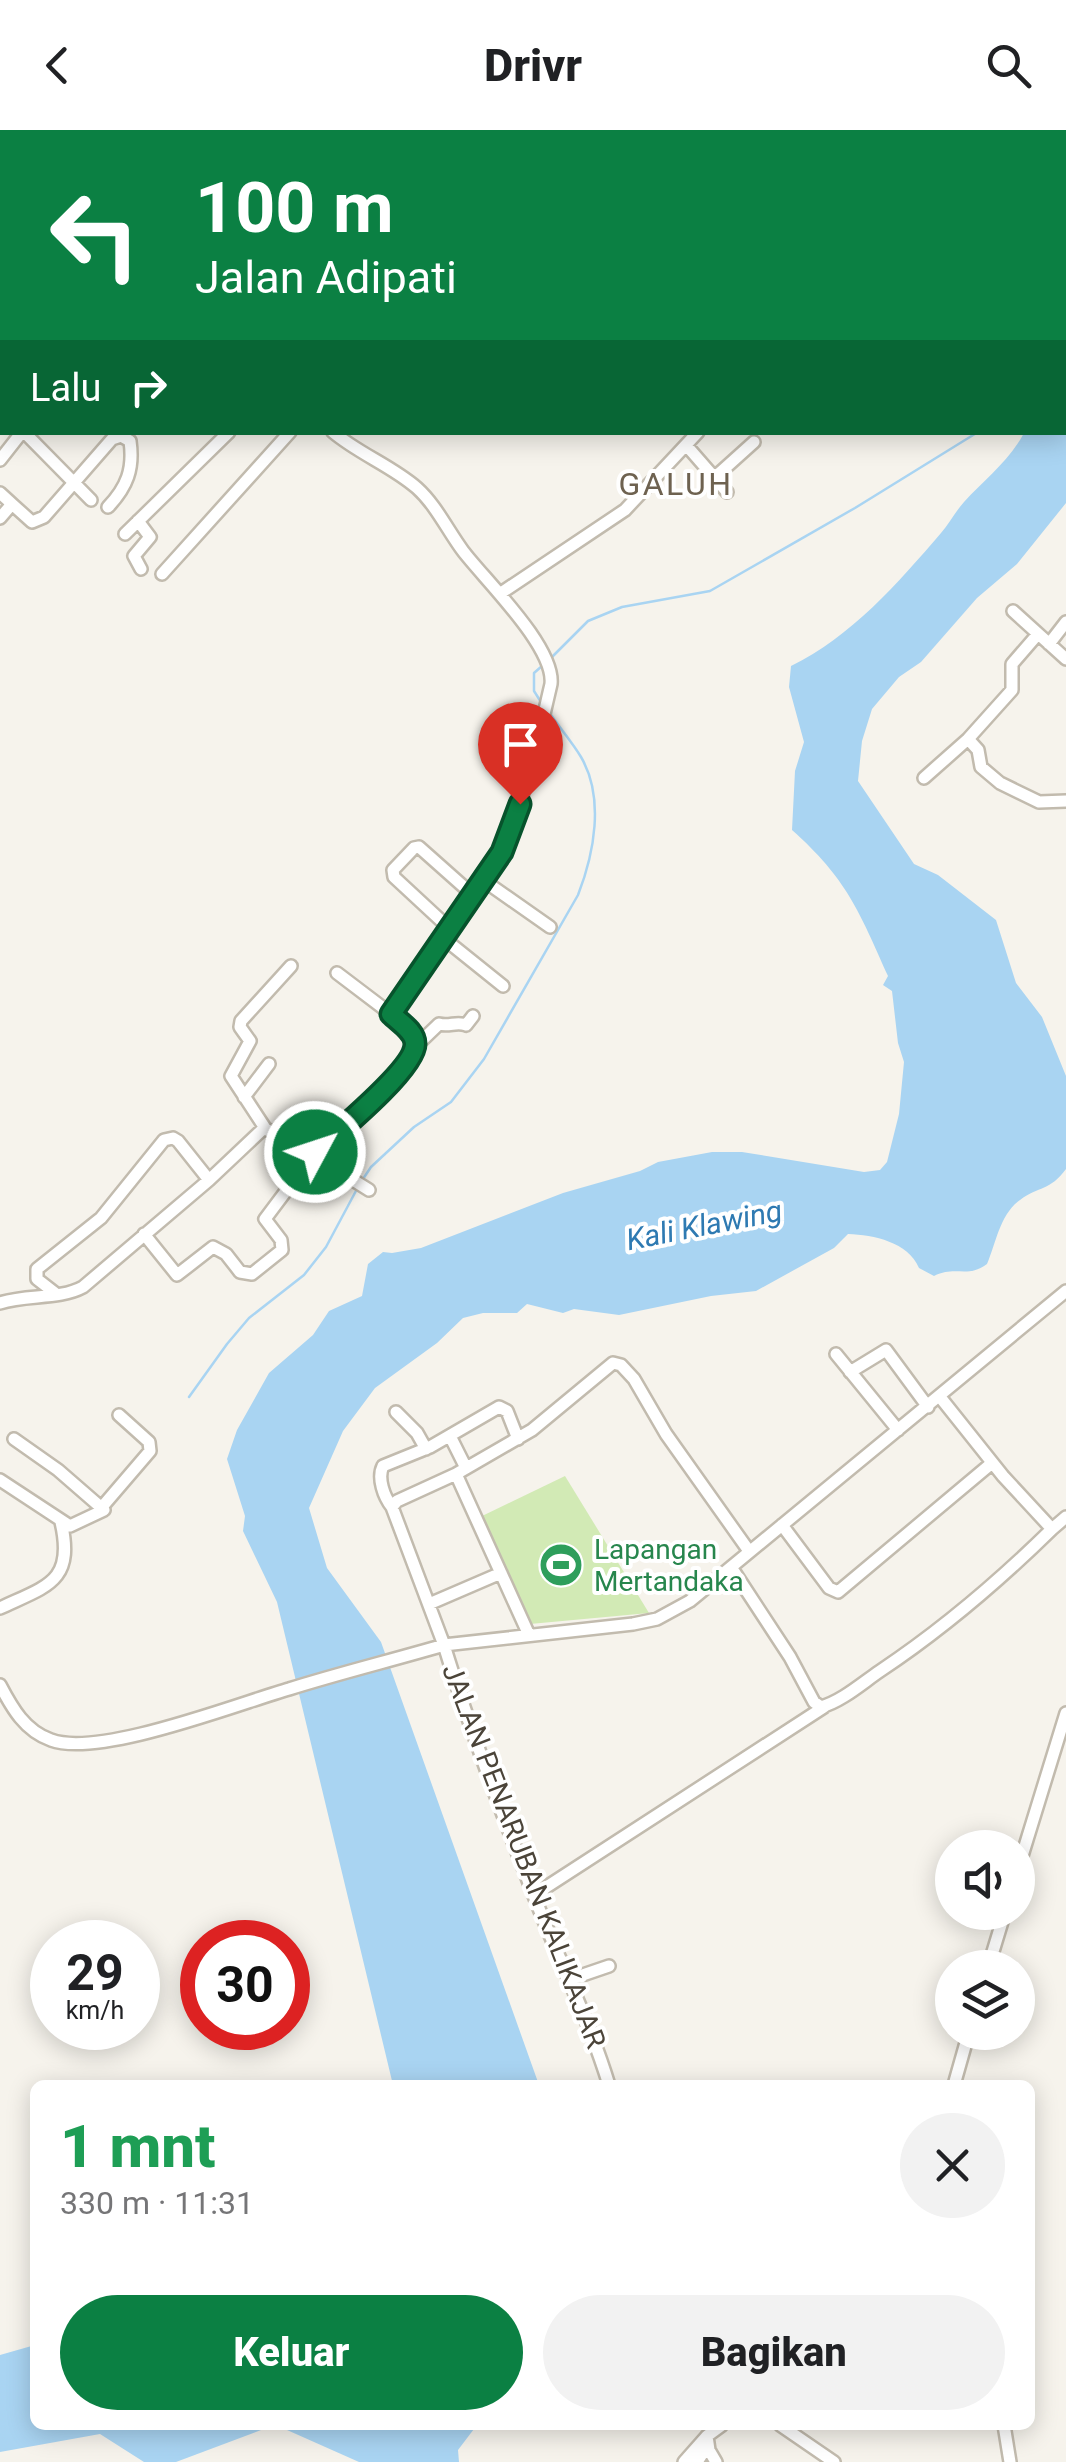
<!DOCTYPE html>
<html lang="id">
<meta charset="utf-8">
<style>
body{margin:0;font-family:Roboto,sans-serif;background:#f2f2f2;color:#202124;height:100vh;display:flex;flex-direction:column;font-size:38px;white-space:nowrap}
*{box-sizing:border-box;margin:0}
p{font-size:32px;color:#757577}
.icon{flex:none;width:55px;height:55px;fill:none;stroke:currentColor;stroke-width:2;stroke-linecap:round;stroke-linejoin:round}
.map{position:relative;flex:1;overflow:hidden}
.sheet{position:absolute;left:30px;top:1950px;width:1005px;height:350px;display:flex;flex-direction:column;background:#fff;border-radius:15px;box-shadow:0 5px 25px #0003}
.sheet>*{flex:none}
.banner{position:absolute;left:0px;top:0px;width:1068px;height:305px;box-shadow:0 5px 25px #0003;background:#0b8043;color:#fff;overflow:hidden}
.controls{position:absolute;left:935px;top:1700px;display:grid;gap:20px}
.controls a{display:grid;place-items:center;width:100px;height:100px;border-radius:50%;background:#fff;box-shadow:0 5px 25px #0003;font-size:50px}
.speed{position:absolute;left:30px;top:1790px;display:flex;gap:20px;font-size:50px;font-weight:700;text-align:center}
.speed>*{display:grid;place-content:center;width:130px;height:130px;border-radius:50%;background:#fff;box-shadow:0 5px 25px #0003;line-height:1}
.speed small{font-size:25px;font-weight:400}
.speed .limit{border:15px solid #d22;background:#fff;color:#111}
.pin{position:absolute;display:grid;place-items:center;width:85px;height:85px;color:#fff;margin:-102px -42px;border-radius:50% 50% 50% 0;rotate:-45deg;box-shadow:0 0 10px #0007}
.pin .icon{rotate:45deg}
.me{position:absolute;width:110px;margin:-55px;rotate:50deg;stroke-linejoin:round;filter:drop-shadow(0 0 8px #0008)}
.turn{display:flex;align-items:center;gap:35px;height:210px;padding:0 30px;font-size:45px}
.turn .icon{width:130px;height:130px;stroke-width:2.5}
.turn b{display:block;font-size:70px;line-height:85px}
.then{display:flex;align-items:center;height:95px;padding:0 30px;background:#0003;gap:20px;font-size:38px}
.round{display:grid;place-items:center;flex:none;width:105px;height:105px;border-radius:52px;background:#f2f2f2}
.summary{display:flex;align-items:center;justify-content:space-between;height:170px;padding:0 30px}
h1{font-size:60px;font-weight:800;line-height:75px;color:#1e9e55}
.button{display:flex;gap:20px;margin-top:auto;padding:20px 30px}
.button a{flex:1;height:115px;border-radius:60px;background:#0b8043;color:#fff;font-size:40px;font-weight:800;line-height:115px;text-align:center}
.button a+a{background:#f2f2f2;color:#202124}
header{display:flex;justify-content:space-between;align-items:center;height:130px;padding:0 30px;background:#fff;font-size:45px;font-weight:800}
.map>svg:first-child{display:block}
.green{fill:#d2eab5}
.water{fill:#a9d4f2}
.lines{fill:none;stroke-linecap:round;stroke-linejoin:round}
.stream{stroke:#a9d4f2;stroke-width:2.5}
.minor-casing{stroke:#c2bbae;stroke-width:16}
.minor{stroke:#fff;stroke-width:11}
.route-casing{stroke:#07532c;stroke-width:25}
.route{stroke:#0b8043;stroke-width:18}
.labels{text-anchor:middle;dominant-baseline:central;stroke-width:8;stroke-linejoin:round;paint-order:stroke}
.leisure-label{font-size:28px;fill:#27864d;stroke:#fff;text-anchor:start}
.street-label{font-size:28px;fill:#4b4439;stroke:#fff}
.water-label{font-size:30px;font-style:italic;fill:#2e7ab2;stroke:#fff}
.quarter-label{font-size:32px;letter-spacing:2.5px;fill:#6e6250;stroke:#fff}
</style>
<header><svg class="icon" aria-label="back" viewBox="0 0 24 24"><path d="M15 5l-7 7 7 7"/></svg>Drivr<svg class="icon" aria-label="search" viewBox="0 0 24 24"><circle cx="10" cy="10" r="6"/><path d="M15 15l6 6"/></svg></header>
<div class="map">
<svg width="1066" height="2332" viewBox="0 0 1066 2332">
<rect width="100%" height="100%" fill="#f6f3ec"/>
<path class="green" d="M565 1346 649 1483 530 1494 480 1387Z"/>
<path class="water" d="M1066 214V373L1017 434 977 468 921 532 899 547 872 579 862 611 858 651 914 734 938 745 996 790 1016 853 1042 887 1066 946V1039C1050 1061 1039 1056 1020 1070 1000 1084 996 1113 987 1134 966 1149 957 1135 934 1146L919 1138C908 1112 874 1105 848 1104L834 1118 756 1161 711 1166 619 1185 574 1179 563 1183 527 1174 517 1183H483L463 1188 437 1213 375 1258 343 1301 309 1378 327 1438 381 1512 539 1955H393L277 1472 243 1401 245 1386 227 1329 237 1300 269 1243 313 1205 329 1181 362 1166 368 1134 383 1122 392 1123 421 1118 563 1063 640 1041 658 1032 712 1022H742L864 1042 880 1040 887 1032 899 984 904 932 898 913 892 861 883 855 888 846C859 781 847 749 792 700L795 641 804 612 789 557 791 536C851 507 898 453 941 403 949 394 955 382 964 372 985 349 1009 331 1024 303L1065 302Z
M35 2215V2295H477L458 2320 459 2332H359L287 2300H261L176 2332H144L100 2304 0 2322V2225Z"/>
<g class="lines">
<path class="stream" d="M552 527 588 491 622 477 710 461 855 378 978 302
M541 572 534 561V543L542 536
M361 1052 371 1037 414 997 451 972 484 929 578 765C594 724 605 668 581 627 572 612 559 597 549 582
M189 1267 227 1214 249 1188 304 1145 326 1117 357 1059"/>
<defs>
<path id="minor" d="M60 0 65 2
M801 0 805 2
M1016 0 1020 2
M839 2 841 0
M974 2 975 0
M997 2 999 0
M1065 23 1066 21
M1065 79 1066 80
M1065 129 1066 128
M24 302 91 370
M686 315 727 362
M0 330 22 302
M714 348 754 312
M0 363 12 374 0 388
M12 374 32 392 44 387 112 309 121 306 130 311C134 339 127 357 108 377
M138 391 150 407 134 426 141 439
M125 404 229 302
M162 444 290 302
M501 463 625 380 698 302
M1013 481 1066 529
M1049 514 1066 492
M968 609 978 620 981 637 1000 653 1039 672 1066 671
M924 648 968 609 1012 560V534L1038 504
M483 750 550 797
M449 798 394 747 393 740 414 718 419 717 473 765
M442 807 503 856
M337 843 391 884
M414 918 439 894C449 897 457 891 466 895L473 886
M244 967 269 934
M265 998 231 946 250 911 240 897 241 891 291 836
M315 1021 313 1025 369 1060
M144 1104 177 1145 213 1117 226 1124 240 1142 252 1144 282 1120 281 1110 265 1089 313 1025
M55 1163 37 1149V1139L101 1088 164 1010 173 1008 178 1011 209 1050
M0 1173C26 1164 59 1170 83 1157L209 1050 263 999C281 1001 290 1023 309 1024L373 970 414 918 413 905 391 884 506 713 531 640 551 554C555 517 485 450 463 421 448 401 436 375 417 358 392 336 359 324 333 302
M836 1224 898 1300
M850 1242 886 1220 928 1277
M940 1267 1003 1346 1052 1399 1066 1387
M396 1282 417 1303 426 1319
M450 1306 466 1338
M456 1344 529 1505
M0 1350 70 1396 104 1380 58 1340 14 1309
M102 1377 150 1321 149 1312 119 1285
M392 1377C384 1367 377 1348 383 1336L430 1317 499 1277 507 1281 518 1309
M782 1395 829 1458 838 1462 992 1333
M731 1437 790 1527 814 1572 821 1577C842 1571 861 1554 880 1541 943 1499 998 1452 1052 1399
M429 1474 501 1443
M0 1478C47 1456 75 1452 61 1392
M0 1555C12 1578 25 1601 51 1610 99 1628 237 1574 289 1559 340 1543 393 1530 444 1515L392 1377 397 1371 456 1344 532 1300 613 1233 621 1235 634 1249 666 1304 749 1421
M1018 1739 1066 1583
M534 1765 824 1577
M988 1838 1005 1782
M571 1849 609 1836
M609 1955C590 1893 562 1836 538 1776 505 1691 471 1603 444 1515L633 1494 657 1489 690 1471 1066 1161
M954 1955 969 1902
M780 2295 834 2332
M1004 2295 1010 2332
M684 2332 707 2306
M697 2332 708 2315
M716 2332 709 2320 707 2306 722 2295"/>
</defs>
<use href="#minor" class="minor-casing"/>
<use href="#minor" class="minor"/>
</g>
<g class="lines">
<defs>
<path id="route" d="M315 1022C335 1004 415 939 415 914 415 901 399 892 391 884L502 722 520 674"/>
</defs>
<use href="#route" class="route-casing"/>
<use href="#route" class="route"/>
</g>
<defs>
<symbol id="stadium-disc" viewBox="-11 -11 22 22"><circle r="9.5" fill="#2e9e5b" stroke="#fff"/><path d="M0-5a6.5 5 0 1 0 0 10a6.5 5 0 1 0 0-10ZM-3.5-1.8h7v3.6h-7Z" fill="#fff"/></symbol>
</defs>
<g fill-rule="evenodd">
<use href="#stadium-disc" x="536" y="1410" width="50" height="50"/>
</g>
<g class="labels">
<g class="leisure-label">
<text x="594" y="1419">Lapangan<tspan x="594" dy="32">Mertandaka</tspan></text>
</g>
<g class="street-label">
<text transform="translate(524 1726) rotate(69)">JALAN PENARUBAN KALIKAJAR</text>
</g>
<g class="water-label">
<text transform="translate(704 1095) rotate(-11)">Kali Klawing</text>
</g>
<g class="quarter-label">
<text x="676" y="354">GALUH</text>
</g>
</g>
</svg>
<div class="controls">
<a><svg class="icon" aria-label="sound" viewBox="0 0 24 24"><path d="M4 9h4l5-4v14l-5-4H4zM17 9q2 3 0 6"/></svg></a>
<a><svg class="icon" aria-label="layers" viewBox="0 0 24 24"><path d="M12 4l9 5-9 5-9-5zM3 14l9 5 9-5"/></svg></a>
</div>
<div class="speed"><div>29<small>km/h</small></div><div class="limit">30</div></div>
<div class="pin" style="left:520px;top:674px;background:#d93025"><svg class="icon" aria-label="arrive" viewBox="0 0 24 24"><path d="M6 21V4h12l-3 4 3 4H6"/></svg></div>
<svg class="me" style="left:315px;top:1022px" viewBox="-20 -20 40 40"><circle r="17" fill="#0b8043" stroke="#fff" stroke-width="3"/><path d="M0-11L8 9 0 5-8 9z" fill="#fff"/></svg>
<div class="banner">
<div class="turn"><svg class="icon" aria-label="left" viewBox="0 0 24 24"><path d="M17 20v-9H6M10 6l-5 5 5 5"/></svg><div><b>100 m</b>Jalan Adipati</div></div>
<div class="then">Lalu<svg class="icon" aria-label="right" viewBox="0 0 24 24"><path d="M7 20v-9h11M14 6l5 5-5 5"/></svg></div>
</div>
<section class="sheet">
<div class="summary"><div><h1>1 mnt</h1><p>330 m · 11:31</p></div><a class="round"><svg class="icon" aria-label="close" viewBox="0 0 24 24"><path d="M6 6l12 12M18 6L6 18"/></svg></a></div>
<div class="button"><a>Keluar</a><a>Bagikan</a></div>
</section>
</div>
